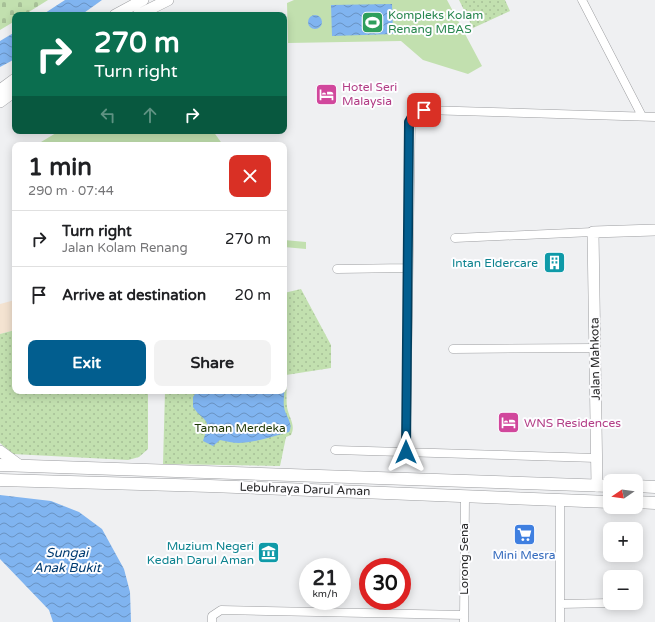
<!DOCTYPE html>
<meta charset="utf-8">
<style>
body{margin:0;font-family:"Varela Round",sans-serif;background:#f2f2f2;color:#202124;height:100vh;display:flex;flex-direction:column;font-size:15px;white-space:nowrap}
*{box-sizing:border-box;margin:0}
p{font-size:13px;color:#757577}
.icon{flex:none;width:22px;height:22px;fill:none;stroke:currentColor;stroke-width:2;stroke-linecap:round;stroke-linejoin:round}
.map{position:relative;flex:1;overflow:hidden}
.details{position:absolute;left:12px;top:142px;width:275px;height:252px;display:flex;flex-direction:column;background:#fff;border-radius:8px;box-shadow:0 2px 10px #0003}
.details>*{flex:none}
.top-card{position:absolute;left:12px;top:12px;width:275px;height:122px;border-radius:8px;box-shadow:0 2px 10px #0003;background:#0b6e4f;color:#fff;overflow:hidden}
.needle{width:26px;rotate:257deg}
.buttons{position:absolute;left:603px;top:474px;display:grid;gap:8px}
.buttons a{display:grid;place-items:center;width:40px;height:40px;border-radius:8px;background:#fff;box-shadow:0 2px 10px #0003;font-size:20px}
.speed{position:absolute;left:299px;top:558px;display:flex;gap:8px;font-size:20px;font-weight:700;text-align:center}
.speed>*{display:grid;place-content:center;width:52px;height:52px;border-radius:50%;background:#fff;box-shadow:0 2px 10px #0003;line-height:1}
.speed small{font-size:10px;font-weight:400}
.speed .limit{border:6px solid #d22;background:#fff;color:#111}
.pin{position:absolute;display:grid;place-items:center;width:34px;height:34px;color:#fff;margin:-17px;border-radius:8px;box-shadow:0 2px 6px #0006}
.me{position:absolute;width:44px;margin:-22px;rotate:0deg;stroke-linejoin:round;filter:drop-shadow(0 0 3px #0008)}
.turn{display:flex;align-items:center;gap:14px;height:84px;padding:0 16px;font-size:18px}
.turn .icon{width:52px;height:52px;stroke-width:2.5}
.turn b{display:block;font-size:28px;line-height:34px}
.lanes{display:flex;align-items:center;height:38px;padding:0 16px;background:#0003;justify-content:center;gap:20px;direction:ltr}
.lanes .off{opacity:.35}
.round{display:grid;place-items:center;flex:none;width:42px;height:42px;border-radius:8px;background:#f2f2f2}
.overview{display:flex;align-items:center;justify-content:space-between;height:68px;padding:0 16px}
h1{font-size:24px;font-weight:700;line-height:30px}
.primary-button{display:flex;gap:8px;margin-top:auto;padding:8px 16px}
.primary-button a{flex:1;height:46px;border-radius:8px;background:#025e8f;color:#fff;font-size:16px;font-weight:700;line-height:46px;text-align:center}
.primary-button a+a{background:#f2f2f2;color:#202124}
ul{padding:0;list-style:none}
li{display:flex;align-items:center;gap:12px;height:56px;padding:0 16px;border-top:1px solid #e0e0e0}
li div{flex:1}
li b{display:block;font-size:15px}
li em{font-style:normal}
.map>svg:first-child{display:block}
.commercial{fill:#f4e3d1}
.grass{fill:url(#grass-dots)}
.cemetery{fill:url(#cemetery-stones)}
.pitch{fill:#c2e0af}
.water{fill:url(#water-waves)}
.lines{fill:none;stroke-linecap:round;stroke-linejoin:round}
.street-casing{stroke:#9d9ea1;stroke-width:9}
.secondary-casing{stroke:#9d9ea1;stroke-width:12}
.primary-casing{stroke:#9d9ea1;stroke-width:13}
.street{stroke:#fff;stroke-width:8}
.secondary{stroke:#fff;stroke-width:11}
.primary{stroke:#fff;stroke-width:12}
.route-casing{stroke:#013d5d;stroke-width:10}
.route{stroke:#025e8f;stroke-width:7}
.labels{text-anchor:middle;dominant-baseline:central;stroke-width:4;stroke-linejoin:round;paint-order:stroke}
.leisure-label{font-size:12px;fill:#27864d;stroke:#fdfdff;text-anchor:start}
.hotel-label{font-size:12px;fill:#b23c85;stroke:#fdfdff;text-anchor:start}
.culture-label{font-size:12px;fill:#0d838f;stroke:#fdfdff;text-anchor:end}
.street-label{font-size:12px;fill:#282829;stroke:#fdfdff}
.park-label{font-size:12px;fill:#1f3806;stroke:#fdfdff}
.shop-label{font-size:12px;fill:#366cbe;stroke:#fdfdff}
.water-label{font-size:13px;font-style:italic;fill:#013b71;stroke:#fdfdff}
</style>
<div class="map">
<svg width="655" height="622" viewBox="0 0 655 622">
<defs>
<pattern id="grass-dots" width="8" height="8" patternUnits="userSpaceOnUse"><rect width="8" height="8" fill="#c2e0af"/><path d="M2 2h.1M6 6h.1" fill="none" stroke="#a7c097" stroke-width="1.8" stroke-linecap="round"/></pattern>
<pattern id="cemetery-stones" width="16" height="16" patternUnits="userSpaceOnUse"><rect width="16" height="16" fill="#c2e0af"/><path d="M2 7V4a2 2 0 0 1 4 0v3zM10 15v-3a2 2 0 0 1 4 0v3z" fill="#a7c097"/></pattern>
<pattern id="water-waves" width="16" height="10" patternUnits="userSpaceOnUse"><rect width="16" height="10" fill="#80b4f0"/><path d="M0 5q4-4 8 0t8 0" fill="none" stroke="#6992c2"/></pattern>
</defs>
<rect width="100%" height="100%" fill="#eff0f2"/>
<path class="commercial" d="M15 300V330L0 334V304Z"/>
<path class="grass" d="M459 0H505L510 11 473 28Z
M301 289 331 345V368L286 375C287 385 286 397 287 407 289 418 296 425 291 435L286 437 280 466 163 464 165 391H284V293Z
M15 330V391H148V449L139 457 128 460 13 454 0 443V334Z"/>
<path class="cemetery" d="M0 0H48L24 15H15V21L0 30Z"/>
<path class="pitch" d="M294 0H447L482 66 468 74 423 60 401 41 288 43 287 3Z
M66 131H213L223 145H36L56 133Z
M284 240 306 242V249L284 247Z"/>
<path class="water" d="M65 0H102L81 15H42Z
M392 4 393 34 332 36 331 5Z
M308 22a7 7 0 1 1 14 0a7 7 0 1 1-14 0Z
M15 32V59L0 67V41Z
M284 384C285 392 283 400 284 407 285 416 294 423 289 432 272 437 256 442 239 443 233 443 226 441 220 440L213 446 203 441C212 416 205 424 193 407V397L197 391H284Z
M0 495 51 501 79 512 102 529 124 569 130 592 131 622H53L49 610 0 559Z"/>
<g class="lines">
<defs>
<path id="street" d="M582 0 642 116
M455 238 593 232
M337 269 408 268
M453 349 595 348
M335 450 596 458
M406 452 411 117 418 111 424 110 655 117
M560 604 610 603
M212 622V616L221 610 464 615
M464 622 465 497
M560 622V500"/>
<path id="secondary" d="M115 15 143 0
M138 15 168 0
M0 90 15 79
M0 102 15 91
M0 451 19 465
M597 486 593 232 655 230"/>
<path id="primary" d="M0 465 610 486
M0 480 210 486 610 502
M636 486 655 487
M636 502 655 503"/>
</defs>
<use href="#street" class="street-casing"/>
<use href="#secondary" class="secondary-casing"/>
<use href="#primary" class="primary-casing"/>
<use href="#street" class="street"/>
<use href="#secondary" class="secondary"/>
<use href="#primary" class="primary"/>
</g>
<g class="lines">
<defs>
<path id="route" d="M406 452 409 122 414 114 424 110"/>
</defs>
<use href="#route" class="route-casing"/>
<use href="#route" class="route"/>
</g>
<defs>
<symbol id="stadium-square" viewBox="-11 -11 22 22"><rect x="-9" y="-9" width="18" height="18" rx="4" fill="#2e9e5b" stroke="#fdfdff"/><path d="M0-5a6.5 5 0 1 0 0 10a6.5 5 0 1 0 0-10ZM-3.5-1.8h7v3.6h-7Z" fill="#fff"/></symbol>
<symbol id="hotel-square" viewBox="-11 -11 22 22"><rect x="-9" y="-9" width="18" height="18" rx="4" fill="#d1479c" stroke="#fdfdff"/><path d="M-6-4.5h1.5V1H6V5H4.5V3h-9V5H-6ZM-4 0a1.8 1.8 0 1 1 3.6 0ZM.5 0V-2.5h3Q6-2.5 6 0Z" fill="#fff"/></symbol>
<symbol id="building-square" viewBox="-11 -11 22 22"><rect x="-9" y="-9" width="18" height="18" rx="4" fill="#0f9aa8" stroke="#fdfdff"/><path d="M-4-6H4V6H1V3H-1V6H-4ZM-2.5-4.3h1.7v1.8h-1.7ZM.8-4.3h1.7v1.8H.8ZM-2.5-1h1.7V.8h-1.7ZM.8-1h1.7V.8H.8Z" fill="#fff"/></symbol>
<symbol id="supermarket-square" viewBox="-11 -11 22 22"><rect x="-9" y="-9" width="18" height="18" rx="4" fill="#3f7fe0" stroke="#fdfdff"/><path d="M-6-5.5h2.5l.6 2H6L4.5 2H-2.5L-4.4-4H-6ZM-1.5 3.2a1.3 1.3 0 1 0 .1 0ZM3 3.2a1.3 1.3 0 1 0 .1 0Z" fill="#fff"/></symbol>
<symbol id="museum-square" viewBox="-11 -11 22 22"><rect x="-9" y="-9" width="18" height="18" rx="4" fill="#0f9aa8" stroke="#fdfdff"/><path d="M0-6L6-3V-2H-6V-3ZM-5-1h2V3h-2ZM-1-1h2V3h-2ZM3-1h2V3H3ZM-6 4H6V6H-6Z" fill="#fff"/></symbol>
</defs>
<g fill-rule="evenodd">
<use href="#stadium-square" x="360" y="10" width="25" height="25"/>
<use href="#hotel-square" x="314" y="82" width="25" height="25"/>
<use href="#building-square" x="542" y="250" width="25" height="25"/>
<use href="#hotel-square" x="496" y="410" width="25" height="25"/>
<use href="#supermarket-square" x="512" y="522" width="25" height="25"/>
<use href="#museum-square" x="256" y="540" width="25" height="25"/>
</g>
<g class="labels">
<g class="leisure-label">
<text x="388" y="15">Kompleks Kolam<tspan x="388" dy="14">Renang MBAS</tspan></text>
</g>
<g class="hotel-label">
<text x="342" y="87">Hotel Seri<tspan x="342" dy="14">Malaysia</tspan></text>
<text x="524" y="423">WNS Residences</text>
</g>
<g class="culture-label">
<text x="538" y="263">Intan Eldercare</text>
<text x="254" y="546">Muzium Negeri<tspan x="254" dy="14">Kedah Darul Aman</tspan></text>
</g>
<g class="street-label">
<text transform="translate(595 359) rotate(-91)">Jalan Mahkota</text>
<text transform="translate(305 489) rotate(2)">Lebuhraya Darul Aman</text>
<text transform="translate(464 559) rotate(-90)">Lorong Sena</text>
</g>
<g class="park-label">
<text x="240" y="428">Taman Merdeka</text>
</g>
<g class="shop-label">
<text x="524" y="555">Mini Mesra</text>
</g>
<g class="water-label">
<text x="67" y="553">Sungai<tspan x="67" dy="15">Anak Bukit</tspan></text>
</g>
</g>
</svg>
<div class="buttons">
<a><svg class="needle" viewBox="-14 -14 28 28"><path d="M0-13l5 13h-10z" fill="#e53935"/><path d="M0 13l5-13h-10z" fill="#757577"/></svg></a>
<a>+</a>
<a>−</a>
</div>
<div class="speed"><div>21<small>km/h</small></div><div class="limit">30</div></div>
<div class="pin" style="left:424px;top:110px;background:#d93025"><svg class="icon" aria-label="arrive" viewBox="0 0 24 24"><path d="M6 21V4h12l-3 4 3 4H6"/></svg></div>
<svg class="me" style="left:406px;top:452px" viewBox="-20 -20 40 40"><path d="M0-17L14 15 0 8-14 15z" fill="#025e8f" stroke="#fff" stroke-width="4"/></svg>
<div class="top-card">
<div class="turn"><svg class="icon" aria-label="right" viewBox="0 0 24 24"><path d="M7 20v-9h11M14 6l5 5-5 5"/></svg><div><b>270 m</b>Turn right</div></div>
<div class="lanes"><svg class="icon off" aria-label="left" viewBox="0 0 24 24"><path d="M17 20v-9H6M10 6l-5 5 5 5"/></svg><svg class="icon off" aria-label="ahead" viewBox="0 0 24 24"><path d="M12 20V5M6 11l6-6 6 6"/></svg><svg class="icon" aria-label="right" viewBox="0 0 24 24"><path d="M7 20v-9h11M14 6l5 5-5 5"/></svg></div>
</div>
<section class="details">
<div class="overview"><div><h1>1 min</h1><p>290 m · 07:44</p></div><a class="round" style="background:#d93025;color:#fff"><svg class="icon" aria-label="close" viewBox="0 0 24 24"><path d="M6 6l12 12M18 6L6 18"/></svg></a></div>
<ul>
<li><svg class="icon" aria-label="right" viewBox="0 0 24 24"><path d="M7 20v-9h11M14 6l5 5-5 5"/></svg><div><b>Turn right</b><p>Jalan Kolam Renang</p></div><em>270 m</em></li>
<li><svg class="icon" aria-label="arrive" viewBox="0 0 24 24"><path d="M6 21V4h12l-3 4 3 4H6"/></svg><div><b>Arrive at destination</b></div><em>20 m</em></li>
</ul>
<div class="primary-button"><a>Exit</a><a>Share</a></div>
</section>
</div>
